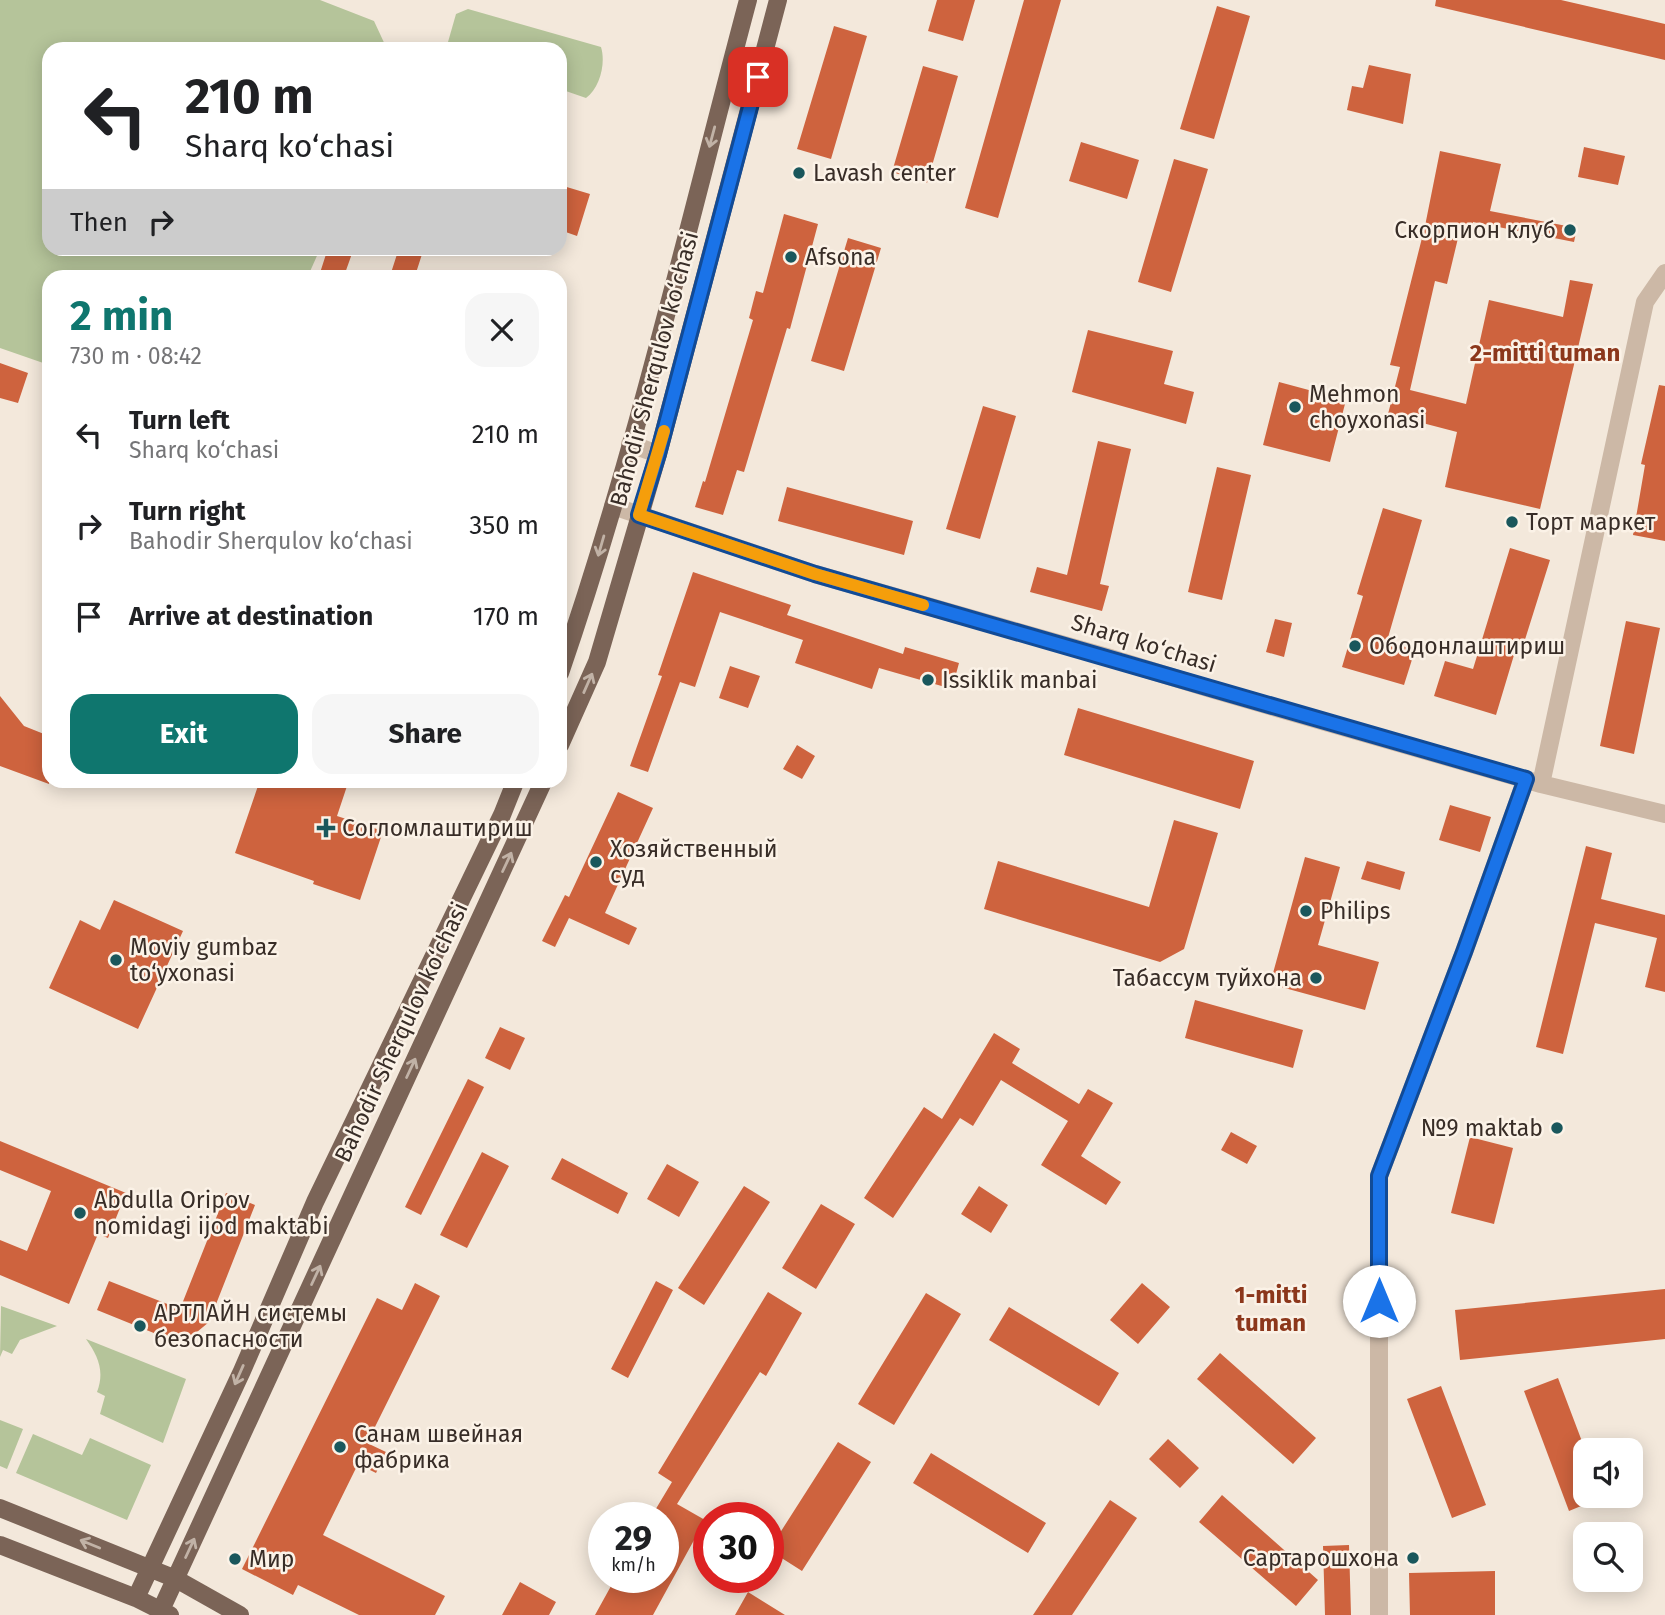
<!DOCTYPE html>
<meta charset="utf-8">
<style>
body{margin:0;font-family:"Fira Sans",sans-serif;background:#f6f6f6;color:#202124;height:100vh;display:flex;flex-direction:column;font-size:26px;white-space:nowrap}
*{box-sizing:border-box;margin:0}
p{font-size:23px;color:#757577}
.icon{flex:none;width:38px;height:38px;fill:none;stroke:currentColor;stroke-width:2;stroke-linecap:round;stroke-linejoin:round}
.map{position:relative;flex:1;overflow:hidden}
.sheet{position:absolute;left:42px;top:270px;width:525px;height:518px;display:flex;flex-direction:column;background:#fff;border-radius:21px;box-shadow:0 4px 18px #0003}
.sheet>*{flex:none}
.banner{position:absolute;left:42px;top:42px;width:525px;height:214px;border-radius:21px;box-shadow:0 4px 18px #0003;background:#fff;color:#202124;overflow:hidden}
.tools{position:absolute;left:1573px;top:1438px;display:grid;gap:14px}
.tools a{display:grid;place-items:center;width:70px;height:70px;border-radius:14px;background:#fff;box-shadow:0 4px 18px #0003;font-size:35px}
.speed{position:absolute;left:588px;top:1502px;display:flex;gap:14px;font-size:35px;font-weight:700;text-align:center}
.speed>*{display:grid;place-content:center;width:91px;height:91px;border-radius:50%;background:#fff;box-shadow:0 4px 18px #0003;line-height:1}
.speed small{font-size:18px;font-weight:400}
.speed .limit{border:10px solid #d22;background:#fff;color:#111}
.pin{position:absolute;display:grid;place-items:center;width:60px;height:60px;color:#fff;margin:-30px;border-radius:14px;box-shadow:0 4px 10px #0006}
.me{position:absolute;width:77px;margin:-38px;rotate:0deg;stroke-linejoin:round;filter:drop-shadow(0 0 5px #0008)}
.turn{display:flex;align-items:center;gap:24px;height:147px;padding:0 28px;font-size:32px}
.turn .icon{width:91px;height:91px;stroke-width:2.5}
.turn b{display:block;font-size:49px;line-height:60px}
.then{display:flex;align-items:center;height:66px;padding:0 28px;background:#0003;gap:14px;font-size:26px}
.round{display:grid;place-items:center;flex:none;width:74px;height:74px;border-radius:21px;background:#f6f6f6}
.head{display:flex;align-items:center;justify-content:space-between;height:119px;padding:0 28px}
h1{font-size:42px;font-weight:700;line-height:52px;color:#0f766e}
.action{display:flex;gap:14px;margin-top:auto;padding:14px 28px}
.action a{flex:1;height:80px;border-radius:21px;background:#0f766e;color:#fff;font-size:28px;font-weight:700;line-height:80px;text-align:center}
.action a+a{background:#f6f6f6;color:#202124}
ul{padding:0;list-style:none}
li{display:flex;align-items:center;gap:21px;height:91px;padding:0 28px}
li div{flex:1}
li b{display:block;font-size:26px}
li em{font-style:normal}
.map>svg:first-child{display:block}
.green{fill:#b5c49a}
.building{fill:#ce633e}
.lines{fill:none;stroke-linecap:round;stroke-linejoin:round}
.minor{stroke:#ccb8a6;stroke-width:18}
.major{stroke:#7b6457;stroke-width:18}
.oneway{stroke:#c1b2a6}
.route-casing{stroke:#114b97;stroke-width:18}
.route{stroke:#1a73e8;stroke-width:12}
.slow{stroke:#f59e0b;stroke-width:12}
.poi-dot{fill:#1a575c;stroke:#fbf2e7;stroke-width:2.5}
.labels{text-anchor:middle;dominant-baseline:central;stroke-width:5;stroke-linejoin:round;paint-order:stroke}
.poi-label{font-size:23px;fill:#382d27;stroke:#fbf2e7;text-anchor:start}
.street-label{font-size:23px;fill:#382d27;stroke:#fbf2e7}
.neighbourhood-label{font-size:24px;font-weight:bold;fill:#8c371b;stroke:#fbf2e7}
</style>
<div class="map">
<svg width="1665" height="1615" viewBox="0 0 1665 1615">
<rect width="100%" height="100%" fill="#f3e8db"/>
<path class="green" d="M0 0H320L374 21 387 49H49V248L320 249 308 276H49V365L0 348Z
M468 9 601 47C606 63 600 88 586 98L560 89V49H452L448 42 456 14Z
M1 1306 57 1326 20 1340 12 1354 3 1350 0 1357Z
M86 1339 186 1379 163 1443 100 1414 105 1396 97 1392C105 1371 98 1356 86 1339Z
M0 1420 23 1429 7 1469 0 1466Z
M33 1434 82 1455 90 1438 151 1465 127 1520 16 1473Z"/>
<path class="building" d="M937 0H975L963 41 928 31Z
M1024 0H1061L998 218 965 208Z
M1436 0H1561L1665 24V60L1435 6Z
M1217 6 1250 16 1214 139 1180 129Z
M834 26 867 36 831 159 797 149Z
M1369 65 1411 74 1403 124 1347 110 1352 86 1363 88Z
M923 66 958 76 927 183 892 172Z
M1081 142 1139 160 1127 199 1069 181Z
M1584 147 1625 156 1618 185 1578 177Z
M1440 151 1501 164 1490 211 1577 228 1574 242 1473 222 1469 237 1459 234 1447 284 1435 281 1410 390 1466 404 1489 300 1563 317 1570 280 1593 284 1540 509 1445 487 1457 432 1388 414 1400 367 1390 365 1425 226Z
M1174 159 1208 169 1171 292 1138 282Z
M560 185 590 194 577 236 560 230Z
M784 214 818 224 790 329 787 328 744 472 737 470 723 515 695 507 703 481 705 482 753 320 749 318 756 291 763 293Z
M848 238 881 248 844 371 811 361Z
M328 248H354L344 276H319Z
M399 248H424L415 276H390Z
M1088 330 1173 351 1164 384 1194 392 1186 424 1072 392Z
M0 363 28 373 18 403 0 398Z
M1279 382 1346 400 1330 462 1263 445Z
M1659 385 1665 386V541L1633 535 1645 465 1641 464Z
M983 406 1016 416 980 539 946 529Z
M1098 441 1131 449 1100 584 1109 586 1102 611 1030 592 1037 567 1067 575Z
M1217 467 1251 475 1222 600 1188 592Z
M787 487 913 521 904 555 778 521Z
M1383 508 1422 520 1387 641 1415 650 1404 685 1342 667 1363 596 1357 594Z
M1510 548 1550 560 1523 646 1517 645 1496 715 1434 696 1445 661 1473 669Z
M693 572 791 605 787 615 903 654 905 647 959 663 952 689 879 668 872 689 795 663 803 640 720 612 695 687 680 682 648 772 630 766 662 676 658 675Z
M1275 619 1292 623 1284 657 1266 652Z
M1626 621 1660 628 1634 754 1600 746Z
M730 666 760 676 748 708 719 698Z
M0 696 24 726 49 736V784L0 766Z
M1078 708 1254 761 1240 809 1064 755Z
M797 745 815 756 802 779 783 769Z
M260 780H349L337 816 383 831 360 900 313 884 314 881 235 853Z
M618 792 653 808 605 913 637 928 629 945 569 918 555 947 542 941 565 895 569 897Z
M1450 805 1491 817 1480 852 1439 840Z
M1174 820 1218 833 1184 949 1160 962 984 909 998 861 1149 907Z
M1586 846 1612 853 1601 899 1665 915V992L1645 987 1657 938 1595 923 1563 1054 1536 1047Z
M1305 857 1340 867 1318 945 1379 962 1365 1010 1270 984Z
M1367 861 1405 872 1400 890 1361 879Z
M114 900 183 931 138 1029 49 988 80 920 100 930Z
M1195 1000 1303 1030 1293 1068 1185 1038Z
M500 1027 525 1038 510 1070 485 1058Z
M994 1033 1020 1049 1012 1063 1079 1104 1088 1089 1113 1103 1081 1156 1121 1182 1106 1205 1041 1165 1068 1121 1001 1080 973 1126 960 1118 893 1218 864 1198 924 1107 942 1119Z
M468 1079 484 1087 421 1215 405 1207Z
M1231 1132 1257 1146 1247 1164 1221 1150Z
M1470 1137 1513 1148 1494 1224 1451 1213Z
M0 1141 126 1193 108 1238 98 1234 69 1304 0 1275V1240L27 1251 51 1191 0 1170Z
M482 1152 509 1166 467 1248 440 1235Z
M562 1158 628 1193 618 1214 551 1179Z
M667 1164 699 1182 679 1217 647 1199Z
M744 1186 770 1202 704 1305 678 1288Z
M979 1186 1008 1205 991 1233 961 1214Z
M226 1193 255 1205 209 1322 191 1337 176 1342 97 1310 109 1281 180 1309Z
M821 1204 855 1224 816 1289 782 1268Z
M656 1281 673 1290 628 1378 611 1369Z
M415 1283 440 1296 367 1443 386 1452 376 1473 358 1464 323 1535 445 1596 435 1615H359L298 1585 293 1595 242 1569 377 1298 402 1310Z
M1142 1283 1170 1307 1138 1344 1110 1320Z
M1665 1289V1339L1460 1360 1455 1310Z
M768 1292 802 1313 766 1376 760 1372 677 1504 705 1520 653 1615H595L616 1577H663V1517H651L672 1482 658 1473Z
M926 1293 961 1314 894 1425 858 1404Z
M1009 1307 1119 1373 1099 1406 989 1340Z
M1220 1353 1316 1438 1293 1464 1197 1379Z
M1558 1378 1586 1452V1504L1569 1511 1524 1391Z
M1441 1386 1486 1505 1452 1518 1407 1399Z
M1168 1439 1199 1468 1180 1488 1149 1459Z
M838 1442 871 1462 802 1571 769 1550Z
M931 1453 1046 1523 1028 1553 913 1483Z
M1222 1495 1318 1580 1296 1606 1199 1522Z
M1110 1500 1137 1518 1072 1615H1033Z
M1349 1545 1351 1615H1325L1323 1546Z
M1495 1571V1615H1410L1409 1573Z
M520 1582 556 1602 549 1615H502Z
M748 1592 785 1615H735Z"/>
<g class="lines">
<path class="minor" d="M630 444 658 454
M613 506 815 574 1110 658 1214 690 1541 784 1665 814
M1541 784 1645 302 1665 273
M1379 1615V1176L1464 952 1526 779"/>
<path class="major" d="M560 673C636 453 688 225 748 0
M560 745 597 662 658 454 778 0
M0 1508 176 1579 240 1615
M0 1545 136 1598 170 1615
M136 1598 242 1371 315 1202 502 815 516 780
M161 1610 544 780"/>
</g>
<defs><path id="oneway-shaft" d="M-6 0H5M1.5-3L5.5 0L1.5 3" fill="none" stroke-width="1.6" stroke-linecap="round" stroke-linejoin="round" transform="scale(1.75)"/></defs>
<g class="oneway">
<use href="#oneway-shaft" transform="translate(712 137) rotate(105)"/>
<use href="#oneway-shaft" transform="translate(601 546) rotate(106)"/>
<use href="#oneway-shaft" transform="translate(588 683) rotate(-66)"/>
<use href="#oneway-shaft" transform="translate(507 862) rotate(-65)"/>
<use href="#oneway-shaft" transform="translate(411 1068) rotate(-65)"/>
<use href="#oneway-shaft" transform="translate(316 1275) rotate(-65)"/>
<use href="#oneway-shaft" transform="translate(239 1375) rotate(114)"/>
<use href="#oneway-shaft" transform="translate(90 1544) rotate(-158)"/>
<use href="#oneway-shaft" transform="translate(190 1548) rotate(-65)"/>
</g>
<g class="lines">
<defs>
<path id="route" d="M758 77 658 454 639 515 815 574 1526 779 1464 952 1379 1176V1301"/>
</defs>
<use href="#route" class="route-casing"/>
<use href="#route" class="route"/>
<path class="slow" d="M664 431 639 515 815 574 923 605"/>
</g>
<g class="poi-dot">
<circle cx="799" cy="173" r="7"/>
<circle cx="1570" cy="230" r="7"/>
<circle cx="791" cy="257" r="7"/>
<circle cx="1295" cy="407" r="7"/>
<circle cx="1512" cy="522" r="7"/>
<circle cx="1355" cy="646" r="7"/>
<circle cx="928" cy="680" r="7"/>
<path d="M322.5 817.5h7v7h7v7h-7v7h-7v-7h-7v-7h7z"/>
<circle cx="596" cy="862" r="7"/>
<circle cx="1306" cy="911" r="7"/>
<circle cx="116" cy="960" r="7"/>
<circle cx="1316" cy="978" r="7"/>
<circle cx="1557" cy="1128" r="7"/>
<circle cx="80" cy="1213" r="7"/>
<circle cx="140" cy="1326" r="7"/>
<circle cx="340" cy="1447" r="7"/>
<circle cx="1413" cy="1558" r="7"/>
<circle cx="235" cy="1559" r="7"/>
</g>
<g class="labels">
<g class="poi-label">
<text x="813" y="173">Lavash center</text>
<text x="1556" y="230" text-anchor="end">Скорпион клуб</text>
<text x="805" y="257">Afsona</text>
<text x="1309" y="394">Mehmon<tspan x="1309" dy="26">choyxonasi</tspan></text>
<text x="1526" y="522">Торт маркет</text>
<text x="1369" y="646">Ободонлаштириш</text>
<text x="942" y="680">Issiklik manbai</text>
<text x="342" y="828">Согломлаштириш</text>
<text x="610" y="849">Хозяйственный<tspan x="610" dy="26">суд</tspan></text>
<text x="1320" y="911">Philips</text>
<text x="130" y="947">Moviy gumbaz<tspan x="130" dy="26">to‘yxonasi</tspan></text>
<text x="1302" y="978" text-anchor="end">Табассум туйхона</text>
<text x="1543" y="1128" text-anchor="end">№9 maktab</text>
<text x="94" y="1200">Abdulla Oripov<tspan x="94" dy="26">nomidagi ijod maktabi</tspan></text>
<text x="154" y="1313">АРТЛАЙН системы<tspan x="154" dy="26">безопасности</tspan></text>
<text x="354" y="1434">Санам швейная<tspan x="354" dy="26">фабрика</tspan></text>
<text x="1399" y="1558" text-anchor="end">Сартарошхона</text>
<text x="249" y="1559">Мир</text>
</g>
<g class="street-label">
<text transform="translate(654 369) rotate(-75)">Bahodir Sherqulov ko‘chasi</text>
<text transform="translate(1144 643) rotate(17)">Sharq ko‘chasi</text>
<text transform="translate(401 1032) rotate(-65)">Bahodir Sherqulov ko‘chasi</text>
</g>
<g class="neighbourhood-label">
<text x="1545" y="353">2-mitti tuman</text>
<text x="1271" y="1295">1-mitti<tspan x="1271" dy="28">tuman</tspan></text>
</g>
</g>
</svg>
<div class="tools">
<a><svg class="icon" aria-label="sound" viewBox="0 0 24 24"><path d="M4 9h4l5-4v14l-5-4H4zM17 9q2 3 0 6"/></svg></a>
<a><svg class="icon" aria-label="search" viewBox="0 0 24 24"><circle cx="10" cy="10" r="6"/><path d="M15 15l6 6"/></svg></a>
</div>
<div class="speed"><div>29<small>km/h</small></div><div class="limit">30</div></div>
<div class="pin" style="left:758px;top:77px;background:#d93025"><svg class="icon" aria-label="arrive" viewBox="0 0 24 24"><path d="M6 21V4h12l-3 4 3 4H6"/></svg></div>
<svg class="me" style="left:1379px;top:1301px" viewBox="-20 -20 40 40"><circle r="19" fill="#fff"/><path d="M0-13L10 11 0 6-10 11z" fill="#1a73e8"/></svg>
<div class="banner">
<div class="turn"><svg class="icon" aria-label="left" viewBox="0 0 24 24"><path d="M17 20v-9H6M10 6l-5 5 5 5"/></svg><div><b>210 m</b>Sharq ko‘chasi</div></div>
<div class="then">Then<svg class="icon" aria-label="right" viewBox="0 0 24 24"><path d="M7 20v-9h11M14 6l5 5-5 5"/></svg></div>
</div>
<section class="sheet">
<div class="head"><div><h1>2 min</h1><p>730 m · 08:42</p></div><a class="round"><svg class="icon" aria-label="close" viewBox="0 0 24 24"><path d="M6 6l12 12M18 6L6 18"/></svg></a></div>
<ul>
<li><svg class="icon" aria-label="left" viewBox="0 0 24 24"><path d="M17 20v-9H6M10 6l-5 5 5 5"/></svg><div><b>Turn left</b><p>Sharq ko‘chasi</p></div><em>210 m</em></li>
<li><svg class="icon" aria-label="right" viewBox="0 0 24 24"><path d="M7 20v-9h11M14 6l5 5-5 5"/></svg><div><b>Turn right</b><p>Bahodir Sherqulov ko‘chasi</p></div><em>350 m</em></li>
<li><svg class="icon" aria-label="arrive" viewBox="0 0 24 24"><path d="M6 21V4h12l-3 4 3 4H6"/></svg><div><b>Arrive at destination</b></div><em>170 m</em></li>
</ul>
<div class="action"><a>Exit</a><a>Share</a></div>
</section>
</div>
